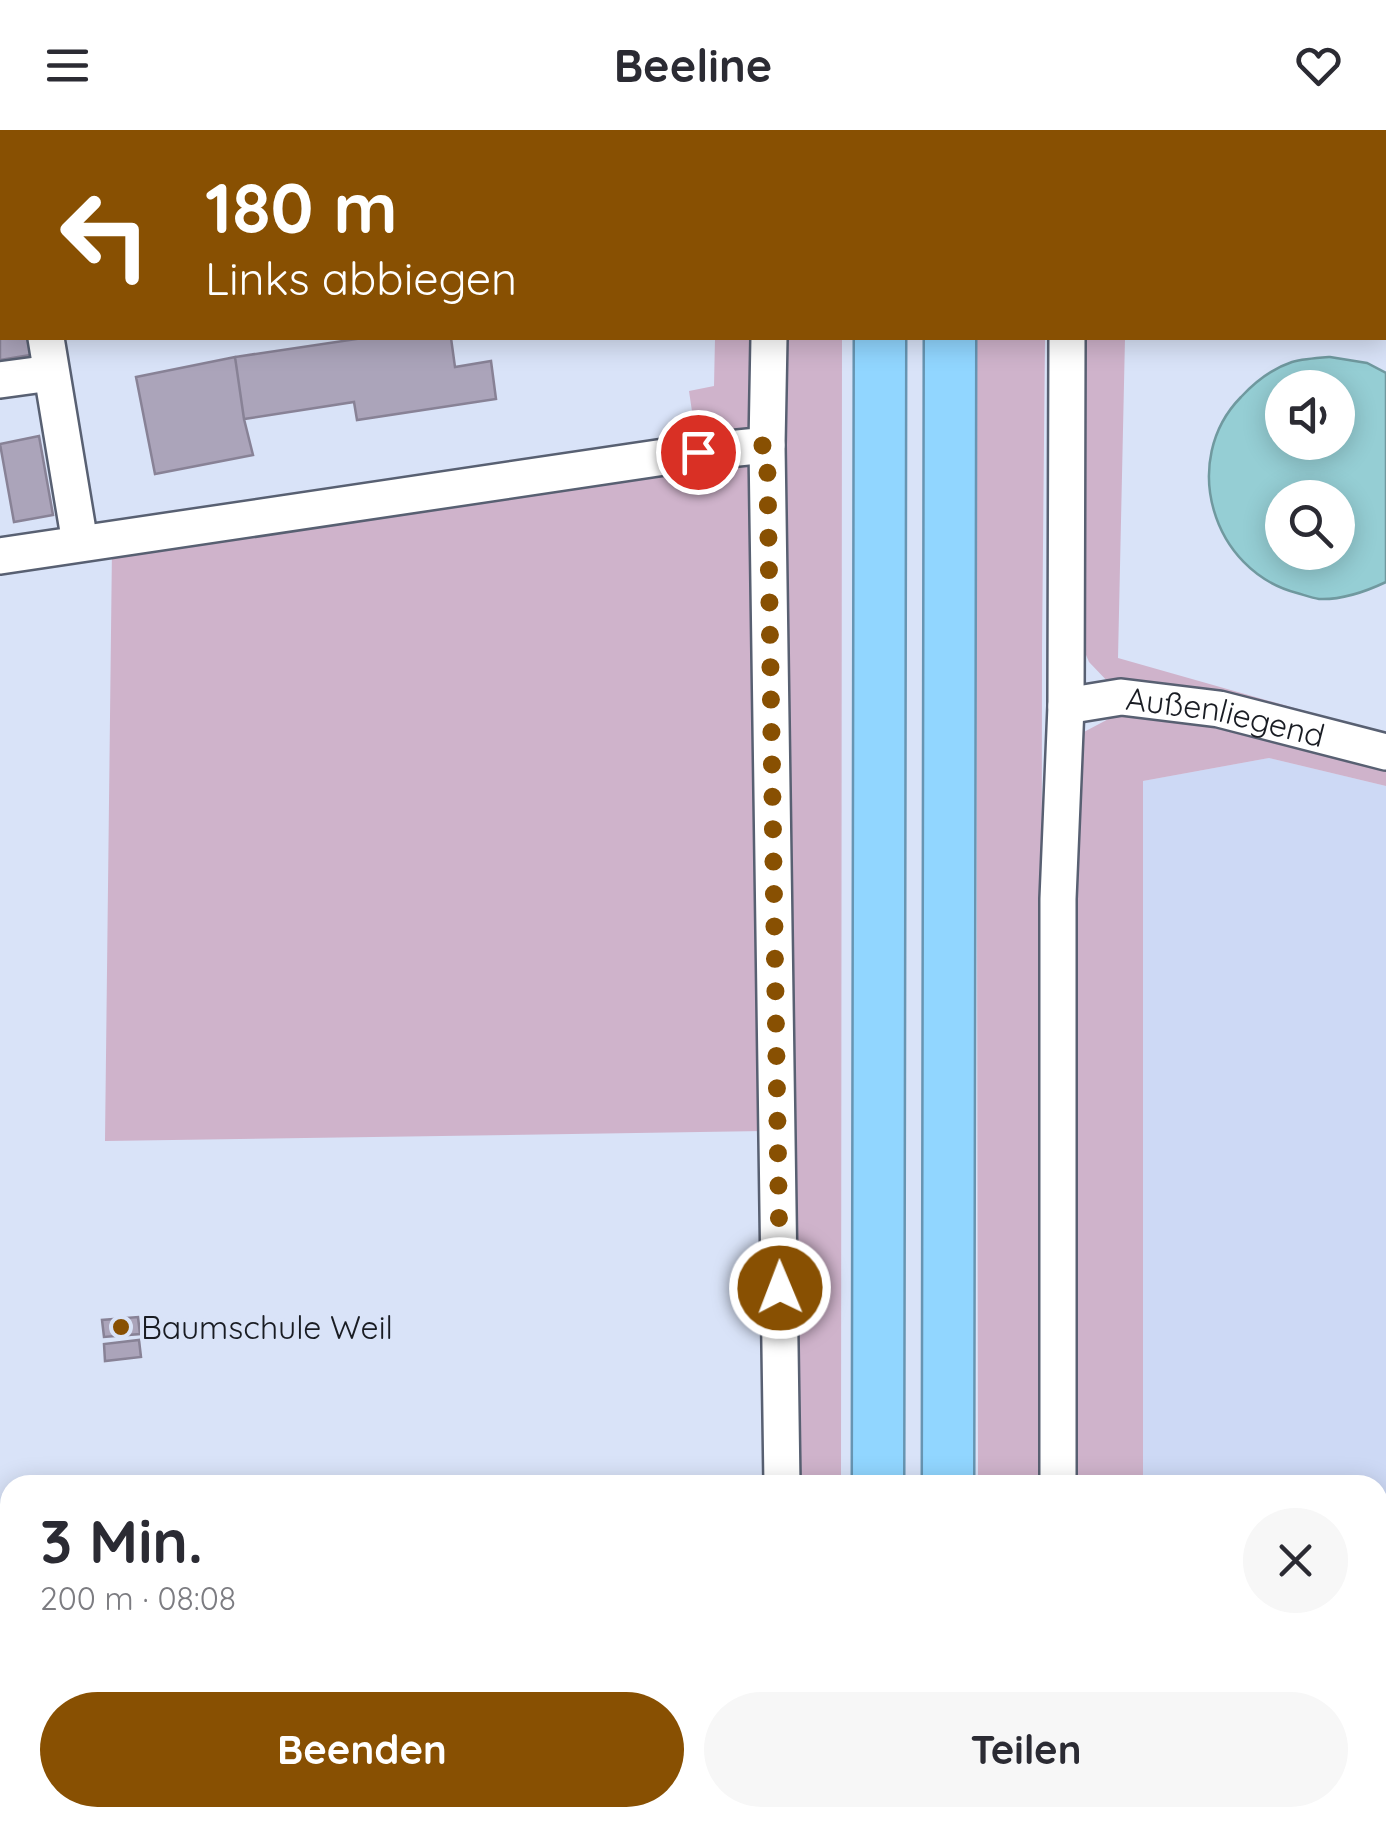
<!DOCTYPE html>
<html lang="de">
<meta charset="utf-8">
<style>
body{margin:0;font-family:Quicksand,sans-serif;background:#f7f7f7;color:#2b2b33;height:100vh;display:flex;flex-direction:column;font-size:38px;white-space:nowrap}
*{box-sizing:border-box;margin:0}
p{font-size:32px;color:#7c7c81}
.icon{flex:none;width:55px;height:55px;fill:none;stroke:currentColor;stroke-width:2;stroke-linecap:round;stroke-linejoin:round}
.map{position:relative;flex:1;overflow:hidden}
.details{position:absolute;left:0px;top:1345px;width:1388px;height:352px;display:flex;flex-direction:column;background:#fff;border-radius:30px 30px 0 0;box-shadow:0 5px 25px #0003}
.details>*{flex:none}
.hud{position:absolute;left:0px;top:0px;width:1388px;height:210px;box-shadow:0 5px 25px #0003;background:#885002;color:#fff;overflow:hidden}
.buttons{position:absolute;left:1265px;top:240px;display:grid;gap:20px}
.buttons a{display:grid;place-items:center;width:90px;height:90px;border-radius:50%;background:#fff;box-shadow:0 5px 25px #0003;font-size:50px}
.pin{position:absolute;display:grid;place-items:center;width:85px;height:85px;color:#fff;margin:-42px;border:5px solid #fff;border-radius:50%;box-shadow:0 2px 10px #0007}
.me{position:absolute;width:110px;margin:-55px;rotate:359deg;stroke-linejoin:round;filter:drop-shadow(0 0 8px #0008)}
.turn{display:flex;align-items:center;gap:35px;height:210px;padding:0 40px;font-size:45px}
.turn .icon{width:130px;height:130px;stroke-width:2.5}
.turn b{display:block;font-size:70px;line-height:85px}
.round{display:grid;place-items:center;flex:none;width:105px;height:105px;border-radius:52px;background:#f7f7f7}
.headline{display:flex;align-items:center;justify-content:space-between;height:170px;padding:0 40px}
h1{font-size:60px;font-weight:700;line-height:75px}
.primary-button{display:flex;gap:20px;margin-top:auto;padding:20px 40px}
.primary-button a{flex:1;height:115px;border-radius:60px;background:#885002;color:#fff;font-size:40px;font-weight:700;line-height:115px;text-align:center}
.primary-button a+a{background:#f7f7f7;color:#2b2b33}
header{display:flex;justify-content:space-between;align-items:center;height:130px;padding:0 40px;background:#fff;font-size:45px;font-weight:700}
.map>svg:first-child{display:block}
.built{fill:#cdd9f5}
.green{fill:#cfb3cb}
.water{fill:#95ced4;stroke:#70999f;stroke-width:2.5;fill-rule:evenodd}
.building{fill:#aba4ba;stroke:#888296;stroke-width:2.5}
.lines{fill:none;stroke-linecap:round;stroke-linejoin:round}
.minor-casing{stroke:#586072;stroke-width:40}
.highway-casing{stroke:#6795b2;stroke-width:55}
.minor{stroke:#fff;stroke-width:35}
.highway{stroke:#91d6ff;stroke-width:50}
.route{stroke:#885002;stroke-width:18;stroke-dasharray:0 32.4}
.poi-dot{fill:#885002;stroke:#d9e3f8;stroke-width:4}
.labels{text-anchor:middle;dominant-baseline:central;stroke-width:8;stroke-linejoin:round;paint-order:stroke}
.street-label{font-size:32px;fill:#191c23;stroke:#d9e3f8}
.poi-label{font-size:32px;fill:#191c23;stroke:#d9e3f8;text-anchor:start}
</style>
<header><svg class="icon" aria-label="menu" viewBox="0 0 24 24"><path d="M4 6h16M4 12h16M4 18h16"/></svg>Beeline<svg class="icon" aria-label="heart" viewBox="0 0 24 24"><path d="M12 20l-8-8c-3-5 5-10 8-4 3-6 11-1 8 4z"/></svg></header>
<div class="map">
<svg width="1386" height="1697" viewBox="0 0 1386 1697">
<rect width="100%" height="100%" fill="#d9e3f8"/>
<path class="built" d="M1269 628 1386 656V1697H1143V1688H1378V1355H1143V651Z"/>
<path class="green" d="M715 208H758L756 295 698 322 689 261 714 256Z
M780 208H842L841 1355H795Z
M976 208H1045L1042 519 1041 1355H978Z
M1075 208H1125L1118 528 1386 604 1111 555 1089 532 1078 506Z
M752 331 768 1001 105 1011 112 418Z
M1171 584 1386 632V656L1269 628 1143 651V1355H1065L1068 1174 1077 1084 1074 988 1065 924 1082 603 1116 585Z"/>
<path class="water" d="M1330 227 1367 233 1386 243V452C1365 462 1343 470 1319 469 1312 468 1304 465 1297 463 1212 441 1179 330 1241 267 1255 252 1271 239 1292 232 1303 229 1317 228 1330 227ZM1282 258H1338V312H1282ZM1282 368H1338V422H1282Z"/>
<path class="building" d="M0 0 2 2V208H39L42 223 0 230Z
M215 0H357L341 2H216Z
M363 208H451L455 237 491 231 496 269 357 290 354 272 244 289 235 227Z
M235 227 244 289 253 325 155 344 136 247Z
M39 306 53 385 14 392 0 314Z
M138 1187 140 1204 104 1207 102 1190Z
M139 1210 141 1227 105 1231 104 1214Z"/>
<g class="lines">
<defs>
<g id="minor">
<path d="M15 0 16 2"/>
<path d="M771 2V0"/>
<path d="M1068 2V0"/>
<path d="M46 208 80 413"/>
<path d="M0 250 51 243"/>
<path d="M767 315 782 1355"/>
<path d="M0 426 698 322 767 315 769 208"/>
<path id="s1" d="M1066 576 1121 567 1219 579 1386 622"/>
<path d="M1058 1355V769L1066 576 1067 208"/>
<path d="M786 1688V1697"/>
<path d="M1059 1688V1697"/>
</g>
<path id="highway" d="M881 2V0
M950 2V0
M878 1355 880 208
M948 1355 950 208
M877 1697V1688
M948 1697V1688"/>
</defs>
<use href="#minor" class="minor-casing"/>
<use href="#highway" class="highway-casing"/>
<use href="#minor" class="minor"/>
<use href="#highway" class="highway"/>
</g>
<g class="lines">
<path class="route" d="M698 322 767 315 780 1158"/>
</g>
<circle class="poi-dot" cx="121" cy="1197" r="10"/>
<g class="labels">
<g class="street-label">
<text stroke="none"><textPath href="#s1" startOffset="162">Außenliegend</textPath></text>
</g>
<g class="poi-label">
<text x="141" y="1197">Baumschule Weil</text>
</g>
</g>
</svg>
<div class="buttons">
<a><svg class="icon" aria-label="sound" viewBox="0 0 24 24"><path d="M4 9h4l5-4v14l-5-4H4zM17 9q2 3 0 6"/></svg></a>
<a><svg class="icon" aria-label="search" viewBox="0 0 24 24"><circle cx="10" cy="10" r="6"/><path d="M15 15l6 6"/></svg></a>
</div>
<div class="pin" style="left:698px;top:322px;background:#d93025"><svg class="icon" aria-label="arrive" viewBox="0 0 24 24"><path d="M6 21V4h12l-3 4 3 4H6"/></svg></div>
<svg class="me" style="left:780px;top:1158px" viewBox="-20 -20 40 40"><circle r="17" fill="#885002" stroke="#fff" stroke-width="3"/><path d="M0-11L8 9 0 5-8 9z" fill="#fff"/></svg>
<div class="hud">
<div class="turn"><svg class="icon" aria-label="left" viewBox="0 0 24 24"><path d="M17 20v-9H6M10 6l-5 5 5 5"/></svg><div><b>180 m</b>Links abbiegen</div></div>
</div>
<section class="details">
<div class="headline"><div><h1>3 Min.</h1><p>200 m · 08:08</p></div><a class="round"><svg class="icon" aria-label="close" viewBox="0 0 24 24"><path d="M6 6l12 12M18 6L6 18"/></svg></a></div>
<div class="primary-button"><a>Beenden</a><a>Teilen</a></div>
</section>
</div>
